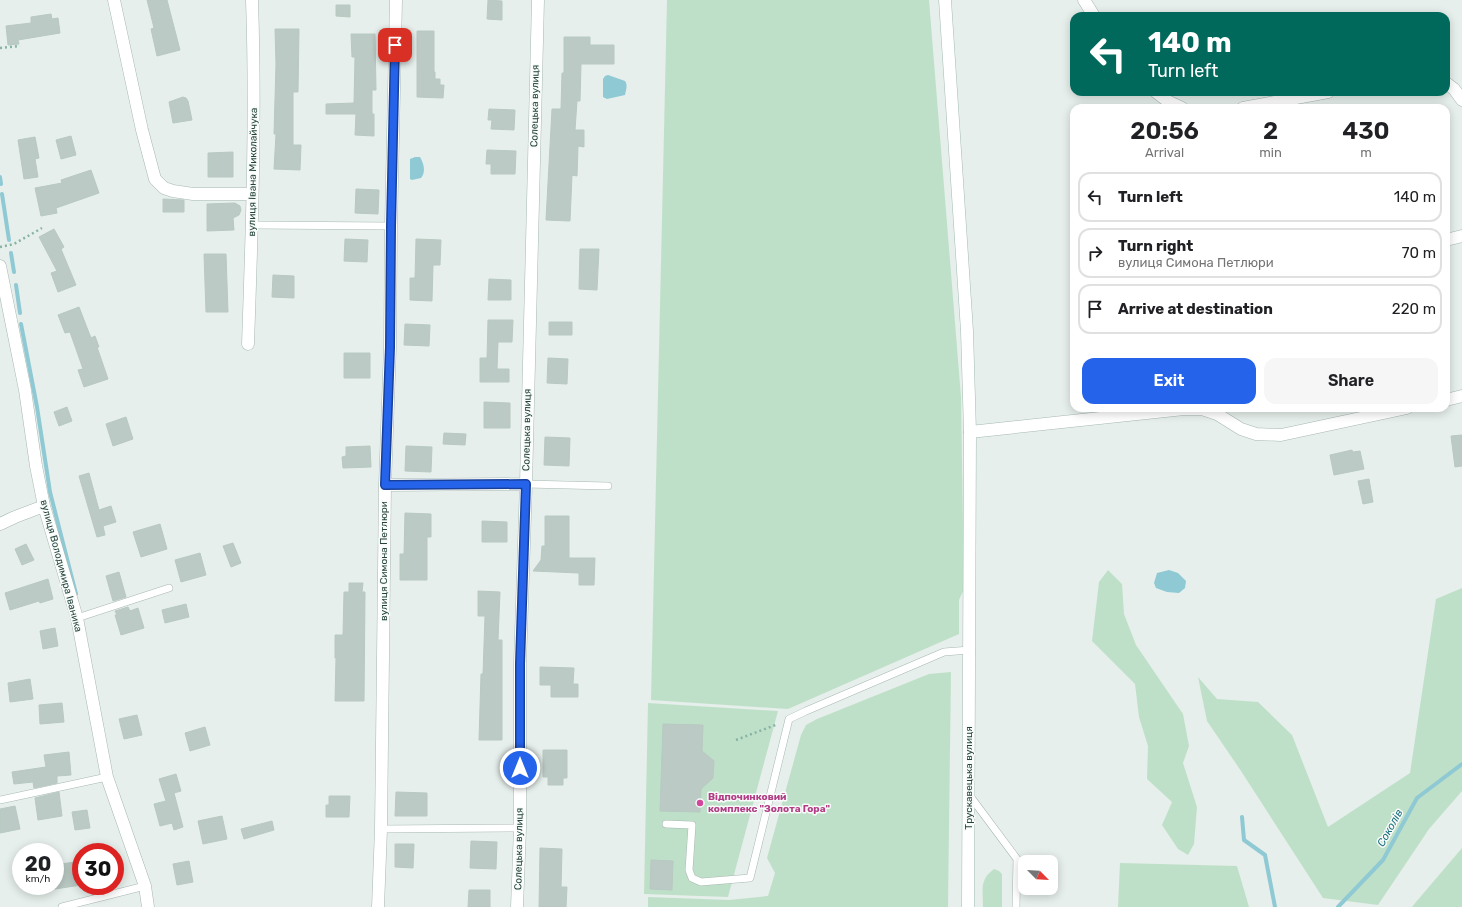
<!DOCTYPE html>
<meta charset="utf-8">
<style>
body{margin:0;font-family:Rubik,sans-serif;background:#f6f6f6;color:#202124;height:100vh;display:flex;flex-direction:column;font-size:15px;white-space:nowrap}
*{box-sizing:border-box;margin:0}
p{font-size:13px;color:#757577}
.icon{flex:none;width:22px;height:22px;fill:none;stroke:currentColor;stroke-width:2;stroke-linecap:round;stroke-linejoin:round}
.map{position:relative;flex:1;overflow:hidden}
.panel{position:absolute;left:1070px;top:104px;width:380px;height:308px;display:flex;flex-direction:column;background:#fff;border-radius:12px;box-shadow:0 2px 10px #0003}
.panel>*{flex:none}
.hud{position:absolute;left:1070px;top:12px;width:380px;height:84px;border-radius:12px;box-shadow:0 2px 10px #0003;background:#00695c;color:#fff;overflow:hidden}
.needle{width:26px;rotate:114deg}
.controls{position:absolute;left:1018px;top:855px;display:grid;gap:8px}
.controls a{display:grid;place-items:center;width:40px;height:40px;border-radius:8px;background:#fff;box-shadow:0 2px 10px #0003;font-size:20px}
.speed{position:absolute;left:12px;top:843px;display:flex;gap:8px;font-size:20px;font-weight:700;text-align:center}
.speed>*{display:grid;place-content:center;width:52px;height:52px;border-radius:50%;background:#fff;box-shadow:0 2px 10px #0003;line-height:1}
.speed small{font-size:10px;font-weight:400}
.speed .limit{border:6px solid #d22;background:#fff;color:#111}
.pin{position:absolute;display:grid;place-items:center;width:34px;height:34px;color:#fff;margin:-17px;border-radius:8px;box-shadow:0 2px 6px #0006}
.me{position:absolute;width:44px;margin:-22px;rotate:0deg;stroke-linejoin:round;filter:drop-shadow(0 0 3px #0008)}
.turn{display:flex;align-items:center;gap:14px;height:84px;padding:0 12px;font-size:18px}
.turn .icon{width:52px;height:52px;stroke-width:2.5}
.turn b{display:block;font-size:28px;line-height:34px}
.eta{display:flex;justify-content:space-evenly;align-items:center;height:68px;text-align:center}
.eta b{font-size:24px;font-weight:600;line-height:28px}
.cta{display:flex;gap:8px;margin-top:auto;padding:8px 12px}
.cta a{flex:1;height:46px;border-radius:12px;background:#2563eb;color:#fff;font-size:16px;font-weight:600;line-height:46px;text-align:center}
.cta a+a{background:#f6f6f6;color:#202124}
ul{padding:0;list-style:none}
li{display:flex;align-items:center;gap:12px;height:50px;margin:0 8px 6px;padding:0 4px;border:2px solid #e0e0e0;border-radius:12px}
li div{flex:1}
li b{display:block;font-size:15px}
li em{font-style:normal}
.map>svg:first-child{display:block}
.green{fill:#bfe0c8}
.water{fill:#8ec9d4}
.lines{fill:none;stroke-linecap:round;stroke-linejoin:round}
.stream{stroke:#8ec9d4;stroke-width:4}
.building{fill:#bbcac4;stroke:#b8c9c2}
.service-casing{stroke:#a8b8b2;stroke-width:8}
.minor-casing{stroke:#a8b8b2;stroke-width:13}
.secondary-casing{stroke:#a4bbb3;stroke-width:13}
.path{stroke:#86b3a5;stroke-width:2.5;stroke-dasharray:2 3;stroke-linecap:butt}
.service{stroke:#fff;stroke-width:7}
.minor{stroke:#fff;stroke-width:12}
.secondary{stroke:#fff;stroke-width:12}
.route-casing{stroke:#184099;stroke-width:10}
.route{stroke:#2563eb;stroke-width:7}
.hotel-dot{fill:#d1479c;stroke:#f7fbf9;stroke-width:1.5}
.labels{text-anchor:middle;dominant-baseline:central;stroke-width:3;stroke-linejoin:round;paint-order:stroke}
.street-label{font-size:10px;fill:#24423a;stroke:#f7fbf9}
.hotel-label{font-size:10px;font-weight:bold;fill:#b23c85;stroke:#f7fbf9;text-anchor:start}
.water-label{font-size:11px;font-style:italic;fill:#1c6f80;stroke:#f7fbf9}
</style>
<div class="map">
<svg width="1462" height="907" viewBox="0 0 1462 907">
<rect width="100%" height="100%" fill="#e6efeb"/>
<path class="green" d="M667 0H929L961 397 964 589 959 600V634L788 709 651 700Z
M1108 570 1122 584 1124 614 1136 645 1183 714 1189 746 1183 763 1197 807 1194 844 1188 855 1178 849 1162 825 1172 802 1147 779 1148 746 1139 717 1135 684 1092 641 1099 582Z
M1462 588V791L1429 829 1378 905 1323 898 1241 771 1207 721 1198 677 1217 699 1258 702 1292 735 1328 827 1410 773 1436 599Z
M951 672 948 907H648V897L729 900 768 896 775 873 767 858 801 735 806 725 817 719 929 674Z
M648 703 778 711 728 897 644 894Z
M1462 848V907H1412L1416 902Z
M1120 863 1237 866 1249 907H1118Z
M994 869 999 871 1002 874V907H983C983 890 979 880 994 869Z"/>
<path class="water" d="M608 75 625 81C628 85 626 90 625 95L607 99 603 97V79L605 76Z
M415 157H420C424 164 426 172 421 178L412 180 410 179V159Z
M1169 570 1178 573 1186 581 1185 588 1179 593 1167 592 1156 588 1154 583 1157 573Z"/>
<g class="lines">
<path class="stream" d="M0 177 1 184
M2 194 9 240
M11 253 14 272
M16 285 20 313
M21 324 37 407 50 492 76 594
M1242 817 1244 840 1265 855 1275 907
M1338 907 1383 860 1417 798 1462 764"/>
</g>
<path class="building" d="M147 0H167L180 50 157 56 151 29 154 28Z
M488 0 502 1V20L487 19Z
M336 5H350V17L336 16Z
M51 14 52 19 58 18 60 33 18 40 19 44 8 45 6 26 31 23V17Z
M275 29H299L298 92H293V145H301L300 170 274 169 276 134H274L276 64Z
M417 31H434V72H435V79H440V85H444L443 98 417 97Z
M351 34H375L376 90H372V114H374V136L355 135 356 114H326V104L354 103 355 57H352Z
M564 37H590V45H614V64H581L580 101H577L575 130H584V147L578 146 577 176 572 175 570 221 546 220 552 109H561L562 73H564Z
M183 97 186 98 188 101 192 120 173 123 169 102Z
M489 109 515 110 514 130 491 129 492 120H488Z
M71 136 76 155 61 159 56 140Z
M35 137 39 158 35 159 38 177 24 179 18 140Z
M487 150 516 151 515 174H491V164H486Z
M233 152V177H208V153Z
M91 170 99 193 56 208 57 213 41 216 35 188 62 183 61 180Z
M356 189 379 190 378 214 355 213Z
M163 199 184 200V212H163Z
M235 203 240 206 241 210 239 215 233 218 234 230 207 231V204Z
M54 229 64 247 61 249 76 285 58 292 51 273 57 271 39 237Z
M345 239 368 240 367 262 344 261Z
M416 239 441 240 440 265H433L432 301 410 300V278H415Z
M580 249H599L597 290 579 289Z
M204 254H226L228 312H206Z
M273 275 294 276V298L272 297Z
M489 279 511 280V300H488Z
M79 307 91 338 95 336 99 347H97L108 379 84 387 78 370 83 369 70 332 65 333 58 315Z
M488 320H513L512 342H498L497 369H509V382H480V358H487Z
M549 322H572V335H549Z
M405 324 430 325 429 346 404 345Z
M344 353H370V378H344Z
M548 358 568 359 567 384 547 383Z
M484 402 510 403V428H484Z
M67 407 72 421 59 426 54 412Z
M126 417 133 439 113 446 106 424Z
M444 433 466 434 465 445 443 444Z
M1462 435V466L1455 467 1451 436Z
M545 437 570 438 569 466 544 465Z
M370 446 371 467 343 468 342 457 346 456V447Z
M406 446 432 447 431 472 405 471Z
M1352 450 1353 452 1360 451 1364 469 1334 475 1330 455Z
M89 473 99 510 111 506 116 522 103 526 105 535 97 537 79 476Z
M1369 479 1373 502 1363 504 1358 481Z
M405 513 431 514V537H427V580H400V554H404Z
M545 516H569V558H595L594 585H579V573L533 571 541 560 542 546H545Z
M482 521 507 522V542H482Z
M160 524 167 549 141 557 133 532Z
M233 543 241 563 231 567 223 546Z
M26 544 34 560 22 565 15 549Z
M200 553 206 575 181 582 175 560Z
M119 572 126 597 113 601 106 576Z
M48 579 53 599 40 603 39 601 10 610 5 593Z
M349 583H363L362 592H365L364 701H335L336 658H335V635H343L344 592H349Z
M478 591 500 592 498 640H502V740H479L481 674H483L485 616H478Z
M186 604 189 617 165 623 162 610Z
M128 607 130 611 138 608 144 628 121 635 115 615H117L115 611Z
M55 628 58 646 43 649 40 631Z
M540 667 574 668 573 684H578V697H551V685H540Z
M30 679 33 699 10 702 8 683Z
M62 703 64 722 40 724 39 705Z
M137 715 142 735 124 739 119 719Z
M663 724 703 725 702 751 714 761 713 778 701 789 700 812 660 811Z
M205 727 210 745 190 751 185 733Z
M543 750H567V778H563V785H548V777H543Z
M69 752 71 775 57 776V783L34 788 33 782 14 784 12 772 46 767 44 755Z
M176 774 181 791 174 793 183 827 174 830 172 823 160 826 154 804 166 801 159 779Z
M59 792 62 816 38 820 35 798Z
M396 792 427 793V816H395Z
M329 796H350L349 817H326V805H329Z
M15 806 20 829 0 833V809Z
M87 810 90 828 75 830 72 812Z
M222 816 227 839 203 844 198 821Z
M272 821 274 830 244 839 241 829Z
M471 841 497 842 496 869 470 868Z
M395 844H414L413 868 395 867Z
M540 848 562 849 561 887H567L566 907H539Z
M651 860 673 861 672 890 650 889Z
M81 861V885L55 889V865Z
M189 861 193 882 177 885 173 864Z
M469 890H490V907H468Z"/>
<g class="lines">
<defs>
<path id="service" d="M252 225 391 226
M526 484 608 486
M77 618 169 588
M970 796 1017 859 1016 907
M0 800 107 777
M666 824 692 825 689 870 692 878 701 882 750 878 789 719 806 711 944 652 970 650
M381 829 520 828
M62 907 145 886"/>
<path id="minor" d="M114 0 142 130 155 179 164 188 173 191 193 194H252
M1084 0 1094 16
M1446 83 1454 89 1462 100
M1156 92 1169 102 1182 108
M1243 108 1328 92
M1446 240 1462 236
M0 266 25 390 36 466 44 506 77 618 107 777 145 886 148 907
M248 344C252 229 256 115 252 0
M1446 400 1462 396
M970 432 1184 409H1202L1217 414 1241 429 1256 434 1281 435 1407 408
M385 485 526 484
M0 524 15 517 44 506
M378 907 381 829 385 485 390 347 391 226 396 0
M517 907 520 828V664L526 484 538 0"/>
<path id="secondary" d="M945 0 967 331 970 432 968 907"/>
</defs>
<use href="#service" class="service-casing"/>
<use href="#minor" class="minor-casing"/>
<use href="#secondary" class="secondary-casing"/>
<path class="path" d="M0 48 20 46
M0 247 14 244 42 228
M736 740 778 724"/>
<use href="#service" class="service"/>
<use href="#minor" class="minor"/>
<use href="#secondary" class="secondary"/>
</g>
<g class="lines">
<defs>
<path id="route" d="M395 45 391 226 390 347 385 485 526 484 520 664V768"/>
</defs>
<use href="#route" class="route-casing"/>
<use href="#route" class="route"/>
</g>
<circle class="hotel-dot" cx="700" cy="803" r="4"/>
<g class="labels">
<g class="street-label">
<text transform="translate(535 106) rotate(-89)">Солецька вулиця</text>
<text transform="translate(253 172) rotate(-89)">вулиця Івана Миколайчука</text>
<text transform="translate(527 430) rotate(-89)">Солецька вулиця</text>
<text transform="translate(384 561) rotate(-90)">вулиця Симона Петлюри</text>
<text transform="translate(61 566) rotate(75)">вулиця Володимира Іваника</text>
<text transform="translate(969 778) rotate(-90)">Трускавецька вулиця</text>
<text transform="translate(519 849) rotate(-89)">Солецька вулиця</text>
</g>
<g class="hotel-label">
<text x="708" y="797">Відпочинковий<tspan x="708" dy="12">комплекс "Золота Гора"</tspan></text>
</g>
<g class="water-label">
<text transform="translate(1390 828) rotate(-61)">Соколів</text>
</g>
</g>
</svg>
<div class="controls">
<a><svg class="needle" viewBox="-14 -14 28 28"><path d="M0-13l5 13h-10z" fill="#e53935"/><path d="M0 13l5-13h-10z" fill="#757577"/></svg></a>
</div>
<div class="speed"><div>20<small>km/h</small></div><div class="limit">30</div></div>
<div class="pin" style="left:395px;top:45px;background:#d93025"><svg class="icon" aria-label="arrive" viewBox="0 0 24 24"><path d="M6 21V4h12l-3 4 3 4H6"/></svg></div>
<svg class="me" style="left:520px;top:768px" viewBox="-20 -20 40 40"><circle r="17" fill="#2563eb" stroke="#fff" stroke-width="3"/><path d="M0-11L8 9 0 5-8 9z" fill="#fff"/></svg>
<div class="hud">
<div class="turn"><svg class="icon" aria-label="left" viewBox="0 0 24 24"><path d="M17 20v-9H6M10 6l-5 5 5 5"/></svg><div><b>140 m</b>Turn left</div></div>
</div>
<section class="panel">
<div class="eta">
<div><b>20:56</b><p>Arrival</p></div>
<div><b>2</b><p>min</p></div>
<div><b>430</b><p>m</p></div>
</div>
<ul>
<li><svg class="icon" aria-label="left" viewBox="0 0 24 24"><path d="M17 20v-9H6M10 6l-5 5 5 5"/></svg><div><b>Turn left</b></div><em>140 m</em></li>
<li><svg class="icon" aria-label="right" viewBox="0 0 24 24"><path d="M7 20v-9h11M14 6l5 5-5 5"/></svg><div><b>Turn right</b><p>вулиця Симона Петлюри</p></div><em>70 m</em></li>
<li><svg class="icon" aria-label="arrive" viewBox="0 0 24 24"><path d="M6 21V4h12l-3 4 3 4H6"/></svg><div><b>Arrive at destination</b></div><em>220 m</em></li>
</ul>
<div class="cta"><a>Exit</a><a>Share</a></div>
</section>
</div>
